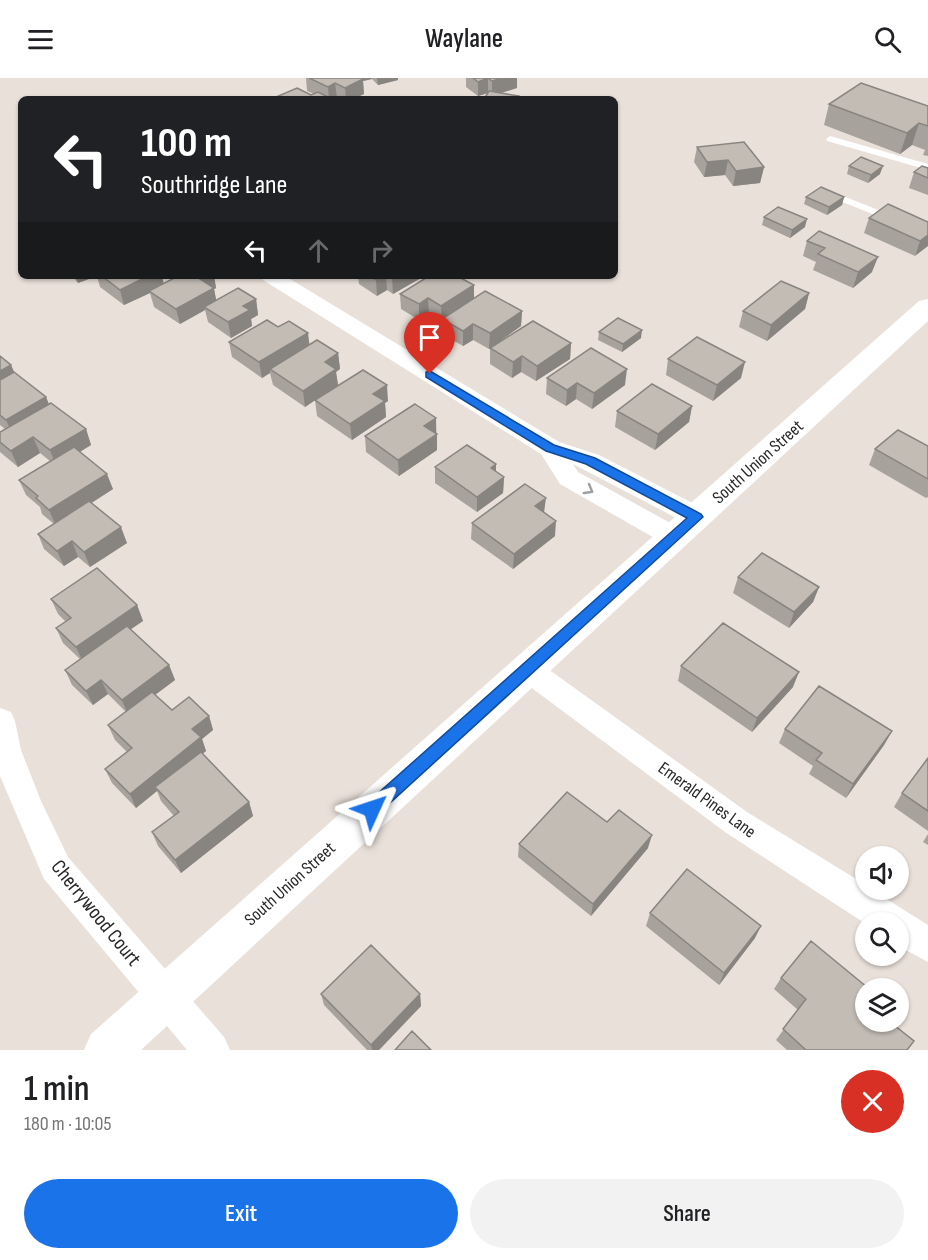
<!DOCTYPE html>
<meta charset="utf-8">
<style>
body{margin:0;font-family:"Sofia Sans Condensed",sans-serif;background:#f2f2f2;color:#202124;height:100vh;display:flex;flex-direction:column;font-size:22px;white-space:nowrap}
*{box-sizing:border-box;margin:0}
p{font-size:20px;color:#757577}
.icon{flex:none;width:33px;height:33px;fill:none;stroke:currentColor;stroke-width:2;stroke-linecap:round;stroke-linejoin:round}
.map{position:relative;height:972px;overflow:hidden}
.sheet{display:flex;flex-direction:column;background:#fff;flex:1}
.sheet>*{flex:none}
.hud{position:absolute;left:18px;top:18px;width:600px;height:183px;border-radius:9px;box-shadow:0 2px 4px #0004;background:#202124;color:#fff;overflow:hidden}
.fabs{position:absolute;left:855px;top:768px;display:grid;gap:12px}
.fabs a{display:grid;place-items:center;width:54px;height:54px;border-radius:50%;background:#fff;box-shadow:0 2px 4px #0004;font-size:30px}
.pin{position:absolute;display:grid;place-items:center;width:51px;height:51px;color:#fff;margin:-62px -26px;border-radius:50% 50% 50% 0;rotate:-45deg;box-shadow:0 0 6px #0007}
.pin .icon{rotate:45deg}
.me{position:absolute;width:66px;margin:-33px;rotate:48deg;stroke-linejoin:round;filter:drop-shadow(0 0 4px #0008)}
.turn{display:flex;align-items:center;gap:21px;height:126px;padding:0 24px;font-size:27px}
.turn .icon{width:78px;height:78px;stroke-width:2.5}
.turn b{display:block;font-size:42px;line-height:51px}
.lanes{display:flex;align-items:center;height:57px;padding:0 24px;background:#0003;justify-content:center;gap:30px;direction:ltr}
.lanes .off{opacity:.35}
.round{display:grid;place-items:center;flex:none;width:63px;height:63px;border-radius:32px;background:#f2f2f2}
.headline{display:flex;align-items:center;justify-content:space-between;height:102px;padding:0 24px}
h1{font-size:36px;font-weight:600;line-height:45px}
.button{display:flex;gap:12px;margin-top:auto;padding:12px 24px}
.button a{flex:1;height:69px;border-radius:36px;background:#1a73e8;color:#fff;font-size:24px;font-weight:600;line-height:69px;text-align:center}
.button a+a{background:#f2f2f2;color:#202124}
header{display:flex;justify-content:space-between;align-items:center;height:78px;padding:0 24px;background:#fff;font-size:27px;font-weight:600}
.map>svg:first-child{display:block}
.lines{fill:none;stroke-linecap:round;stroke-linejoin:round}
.service{fill:#fff;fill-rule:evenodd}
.minor{fill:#fff;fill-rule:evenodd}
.tertiary{fill:#fff;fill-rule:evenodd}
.wall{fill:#a7a29c}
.shaded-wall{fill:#88847f}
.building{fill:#c2bcb5;stroke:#88847f;stroke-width:1.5}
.oneway{stroke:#9e9e9e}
.route{fill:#1a73e8;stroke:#114b97;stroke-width:1.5}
.labels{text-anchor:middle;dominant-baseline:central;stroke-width:4.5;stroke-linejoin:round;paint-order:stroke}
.street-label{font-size:18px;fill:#282828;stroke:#fff}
.near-street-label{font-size:21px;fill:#282828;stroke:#fff}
</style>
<header><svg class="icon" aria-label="menu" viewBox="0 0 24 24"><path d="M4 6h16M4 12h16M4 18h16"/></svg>Waylane<svg class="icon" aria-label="search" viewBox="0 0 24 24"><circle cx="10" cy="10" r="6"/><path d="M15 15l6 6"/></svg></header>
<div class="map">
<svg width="928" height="972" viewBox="0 0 928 972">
<rect width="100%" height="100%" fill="#eae0da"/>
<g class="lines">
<path class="service" d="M830 58 928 86V92L827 63 826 61Z
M838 116 896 139 898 141 890 143 835 121V117Z"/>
<path class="minor" d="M260 198H285L559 364 599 377 706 432 710 439 706 446 697 448 688 446 573 386 578 394 683 452 687 459 683 466 674 469 665 466 560 406 541 376 263 202Z
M527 579 537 583 747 734 866 807V812H872L928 847V884L898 868V844L866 846 725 754 517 599 512 591 517 583Z
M0 630 11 634 15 643 21 672 41 723 68 779 224 959 230 972H187L44 801 0 698Z"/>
<path class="tertiary" d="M928 221V243L141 972H84L91 956 919 223Z"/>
</g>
<path class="wall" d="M306 0H398V2L378 7 372 1 363 3 364 16 353 21H339L337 20 334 21H277L276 19 311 17 314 16 307 13Z
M466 0H517V10L488 15 478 18 466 9Z
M829 26 928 28V78L923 77 925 72 912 67 900 76 824 47Z
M697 69 764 89 760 105 733 108 725 97 704 99 694 84Z
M849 88 880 96 868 105 847 96Z
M928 90V117L909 110 914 94Z
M806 119H844L842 127 827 137 804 126Z
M764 139 805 149 790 160 762 147Z
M869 140 928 144 915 178 864 155Z
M819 153 872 194 853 210 813 192 816 184 803 178 807 163Z
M72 198H97L78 205Z
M97 198H162L164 206 178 198H214L216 210 214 211 216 222 256 221 258 237 251 241 252 248 231 260 208 244 205 232 180 246 154 229 150 215 124 227 100 209Z
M358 198H421V200L393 216 387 212 377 218 359 206Z
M809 215 805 231 767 263 739 249 743 233Z
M400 216 474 220 522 233 521 248 489 271 473 262 463 268 442 256V243L429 236 419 242 401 231Z
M599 254 641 260 622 274 598 262Z
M229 264 309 267 338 275 340 291 336 294 338 307 388 323 385 325 386 339 352 362 317 338 315 322 305 329 273 307 270 295 262 300 232 279Z
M571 265 570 281 536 303 521 294 512 300 490 286V270Z
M0 278 11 287 14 294 46 319 49 326 86 351 91 367 80 374 113 411 91 425 127 465 90 489 78 479 64 488 44 471 38 456 54 446 42 436 40 429 26 417 19 402 50 383 40 375 18 389 0 374V354L5 351 0 347Z
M668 281 741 300 713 323 666 297Z
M547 300 625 307 592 331 576 321 566 328 546 316Z
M692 328 689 344 655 372 615 349 617 333Z
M436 340 437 372 399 398 366 374 365 358Z
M928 368V419L926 420 869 387 875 371Z
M435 389 496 394 504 399 503 415 477 434 435 405Z
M545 435 555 458 513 491 471 461 472 445Z
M738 499 819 509 813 524 789 550 733 515Z
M51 521 137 527 143 543 130 551 169 587 175 602 155 617 172 632 209 638 213 652 202 661 206 673 202 676 249 724 253 738 181 795 158 768 152 754 174 738 161 723 157 713 136 730 112 705 105 691 127 674 115 662 108 647 126 634 108 616 93 627 72 607 65 592 80 581 63 565 56 550 66 544 58 536Z
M681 588 793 609 752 654 678 603Z
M785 651 892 653 884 667 846 720 809 696 813 688 779 665Z
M928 680V753L894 729 902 715Z
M607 744 648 770 591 838 518 779 519 766Z
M928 756V767L923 764Z
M650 835 755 860 719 907 646 848Z
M781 900 866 910V944L907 972H787L776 962 798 932 774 911Z
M321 916H420L421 928 379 972H367L324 927Z"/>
<path class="shaded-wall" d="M361 0H372V1L363 3 364 16 353 21H346L345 10Z
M377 0H398V2L378 7Z
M488 0V15L478 18V4Z
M502 0H517V10L492 18V3Z
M335 5 337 20 334 21H329L328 9Z
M919 45 912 67 900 76 907 55Z
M728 82 725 97 704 99 707 84Z
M883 88 880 96 868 105 871 97Z
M764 89 760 105 733 108 736 93Z
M844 119 842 127 827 137 829 129Z
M807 141 805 149 790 160 792 152Z
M928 157V168L915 178 920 163Z
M878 179 872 194 853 210 858 194Z
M76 198H97L78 205Z
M148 198H162L164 208 149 213 150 215 124 227 120 212Z
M205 198H214L216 210 214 211 217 226 204 229 205 232 180 246 176 231 200 201Z
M384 198H386L387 212 377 218 376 202Z
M396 198H421V200L393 216 392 200Z
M474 207V223L442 241V243L441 228Z
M809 215 805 231 767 263 771 247Z
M428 220 429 236 419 242V226Z
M256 221 258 237 251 241 252 248 231 260 228 244 243 228Z
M522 233 521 248 489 271 490 255Z
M473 246V262L463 268V253Z
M642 252 641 260 622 274 623 266Z
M308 255 310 271 270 291V295L262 300 259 284Z
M571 265 570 281 536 303 537 288Z
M338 275 340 291 336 294 338 307 305 329 303 313 325 284Z
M522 278 521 294 512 300 513 284Z
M745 284 741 300 713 323 717 307Z
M11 287 18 303 0 312V293Z
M627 291 625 307 592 331 594 315Z
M577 305 576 321 566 328 567 312Z
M387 307 388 323 385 325 386 339 352 362 350 346 373 316Z
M46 319 52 335 13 357 6 342Z
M692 328 689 344 655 372 658 356Z
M436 340V355L425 363 424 348Z
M86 351 91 367 56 388 50 372Z
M437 356V372L399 398 398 382Z
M33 359 40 375 18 389 11 373Z
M496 386V402L491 390Z
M107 396 113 411 56 448 49 432Z
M504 399 503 415 477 434V419Z
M546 420 544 435 535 428Z
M556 443 555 458 513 491 514 476Z
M121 449 127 465 90 489 84 474Z
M72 463 78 479 64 488 57 473Z
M819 509 813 524 789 550 794 534Z
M137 527 143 543 83 584 76 569Z
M169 587 175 602 128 637 122 622Z
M799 594 793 609 752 654 757 640Z
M101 602 108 616 93 627 86 613Z
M209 638 213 652 202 661 206 673 158 712 155 709 157 713 136 730 130 716 192 651Z
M892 653 884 667 846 720 853 706Z
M249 724 253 738 181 795 175 782Z
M652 757 648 770 591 838 593 826Z
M761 848 755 860 719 907 724 895Z
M420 916 421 928 379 972H372L371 967Z"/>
<path class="building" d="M309 0H361L363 1 345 10 335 5 328 9Z
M473 0H502L492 3 488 0 478 4Z
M861 5 928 28V48L919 45 907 55 829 26Z
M297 10 311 17 318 14 332 21H280L276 19Z
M489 13 519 18 517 21H484Z
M744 64 764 89 736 93 728 82 707 84 697 69Z
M861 79 883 88 871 97 849 88Z
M922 88 928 90V100L914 94Z
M821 109 844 119 829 129 806 119Z
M888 126 928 144V157L920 163 869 140Z
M778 129 807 141 792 152 764 139Z
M819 153 878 179 858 194 818 176 825 170 807 163Z
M102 198H148L120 212Z
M178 198H205L200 201 214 210 176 231 149 213Z
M369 198H384L376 202Z
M429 198H457L474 207 441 228 428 220 419 226 400 216Z
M781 203 809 215 771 247 743 233Z
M238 210 256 221 243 228 250 232 228 244 204 229Z
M485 213 522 233 490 255 473 246 463 253 442 241Z
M618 240 642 252 623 266 599 254Z
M267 242 278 249 289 243 308 255 259 284 229 264Z
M533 243 571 265 537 288 522 278 513 284 490 270Z
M697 259 745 284 717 307 668 281Z
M317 262 338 275 325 284 336 291 303 313 270 291Z
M591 270 627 291 594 315 577 305 567 312 547 300Z
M0 278 11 287 0 293Z
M363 292 387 307 373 316 385 323 350 346 315 322Z
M14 294 46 319 6 342 0 337V302Z
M652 306 692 328 658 356 617 333Z
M51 325 86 351 50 372 33 359 11 373 0 364V354Z
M415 326 436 340 424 348 437 356 398 382 365 358Z
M898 352 928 368V401L875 371Z
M467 367 496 386 491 390 504 399 477 419 435 389Z
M74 369 107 396 49 432 36 420 38 418 19 402Z
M525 406 546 420 535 428 556 443 514 476 472 445Z
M89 423 121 449 84 474 72 463 57 473 38 456Z
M762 475 819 509 794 534 738 499Z
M97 490 137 527 76 569 56 550 71 540 51 521Z
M723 545 799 594 757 640 681 588Z
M127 548 169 587 122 622 101 602 86 613 65 592Z
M819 608 892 653 853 706 816 682 822 675 785 651Z
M152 614 172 632 189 619 209 638 192 651 201 659 130 716 105 691 132 670 108 647Z
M201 674 249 724 175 782 152 754 179 734 155 709Z
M928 680V733L902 715Z
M567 714 607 744 619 732 652 757 593 826 519 766Z
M687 791 761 848 724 895 650 835Z
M811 863 868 910H866V944H890L914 963 907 972H806L783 951 806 921 781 900Z
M371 867 420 916 371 967 321 916Z
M412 953 431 972H395Z"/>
<defs><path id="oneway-chevron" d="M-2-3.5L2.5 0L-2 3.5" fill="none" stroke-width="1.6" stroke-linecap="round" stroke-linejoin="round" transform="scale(1.5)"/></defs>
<use class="oneway" href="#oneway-chevron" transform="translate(589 412) rotate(30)"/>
<path class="route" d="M430 293 554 367 595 380 701 436 703 439 378 736 372 739 366 736 364 731 366 726 687 440 586 386 546 373 426 299V294Z"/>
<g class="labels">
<g class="street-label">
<text transform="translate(758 384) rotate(-42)">South Union Street</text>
<text transform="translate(707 722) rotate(36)">Emerald Pines Lane</text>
<text transform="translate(290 806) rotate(-42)">South Union Street</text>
</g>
<g class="near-street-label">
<text transform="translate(96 835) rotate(51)">Cherrywood Court</text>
</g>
</g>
</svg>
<div class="fabs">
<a><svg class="icon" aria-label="sound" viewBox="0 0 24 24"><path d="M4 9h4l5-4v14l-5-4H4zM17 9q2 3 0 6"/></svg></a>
<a><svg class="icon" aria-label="search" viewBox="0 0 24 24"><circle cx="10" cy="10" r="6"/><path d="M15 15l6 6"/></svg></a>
<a><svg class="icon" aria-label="layers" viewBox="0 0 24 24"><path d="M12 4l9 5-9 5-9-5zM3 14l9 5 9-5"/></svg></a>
</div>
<div class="pin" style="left:430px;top:296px;background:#d93025"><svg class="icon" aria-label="arrive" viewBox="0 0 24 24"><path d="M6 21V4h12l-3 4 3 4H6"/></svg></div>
<svg class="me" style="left:372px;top:731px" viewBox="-20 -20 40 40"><path d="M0-17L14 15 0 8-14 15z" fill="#1a73e8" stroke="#fff" stroke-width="4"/></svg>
<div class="hud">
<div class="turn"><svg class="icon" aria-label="left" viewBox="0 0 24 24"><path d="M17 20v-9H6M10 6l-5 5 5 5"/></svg><div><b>100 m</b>Southridge Lane</div></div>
<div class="lanes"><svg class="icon" aria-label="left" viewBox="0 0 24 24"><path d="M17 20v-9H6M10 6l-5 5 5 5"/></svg><svg class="icon off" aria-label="ahead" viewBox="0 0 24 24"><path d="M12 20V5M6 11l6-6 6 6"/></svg><svg class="icon off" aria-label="right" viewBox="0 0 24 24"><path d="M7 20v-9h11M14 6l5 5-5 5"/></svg></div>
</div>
</div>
<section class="sheet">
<div class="headline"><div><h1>1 min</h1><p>180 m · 10:05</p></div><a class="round" style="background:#d93025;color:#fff"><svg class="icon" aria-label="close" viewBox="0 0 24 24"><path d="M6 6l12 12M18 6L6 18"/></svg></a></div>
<div class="button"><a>Exit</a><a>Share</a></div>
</section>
